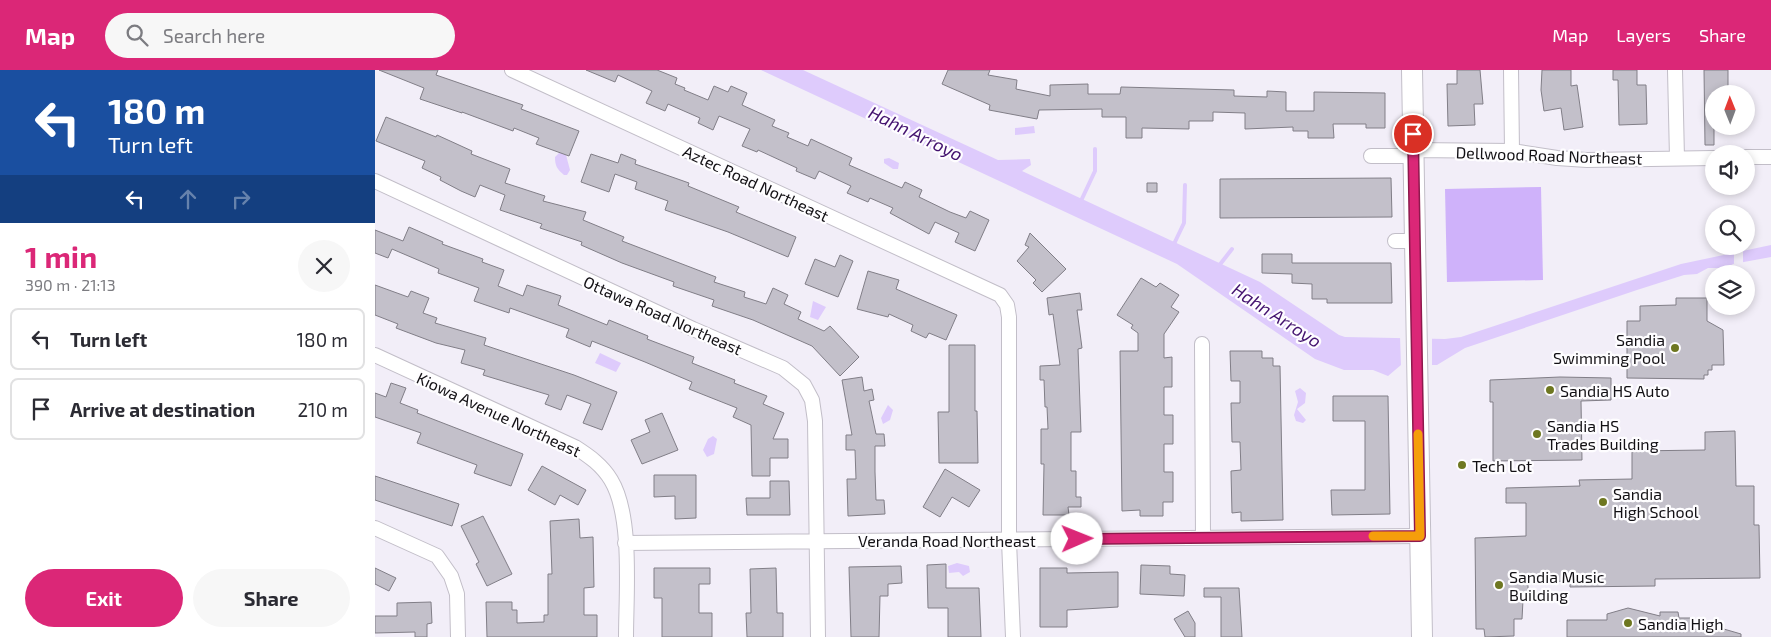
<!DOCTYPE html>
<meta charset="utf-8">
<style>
body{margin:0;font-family:"Exo 2",sans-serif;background:#f7f7f7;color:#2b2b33;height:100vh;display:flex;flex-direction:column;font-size:19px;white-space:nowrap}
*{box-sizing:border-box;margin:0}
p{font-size:16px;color:#7c7c81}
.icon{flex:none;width:28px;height:28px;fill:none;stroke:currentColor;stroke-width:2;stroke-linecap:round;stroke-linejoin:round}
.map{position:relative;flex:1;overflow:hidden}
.drawer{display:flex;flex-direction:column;background:#fff;width:375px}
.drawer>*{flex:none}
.top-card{background:#1a4fa0;color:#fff;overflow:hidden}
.needle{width:32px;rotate:359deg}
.controls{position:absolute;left:1330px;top:15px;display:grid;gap:10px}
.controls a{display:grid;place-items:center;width:50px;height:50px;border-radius:50%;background:#fff;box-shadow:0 2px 8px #0003;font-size:25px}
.pin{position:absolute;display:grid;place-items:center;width:42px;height:42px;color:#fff;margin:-21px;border:2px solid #fff;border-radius:50%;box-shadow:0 1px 5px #0007}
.me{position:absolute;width:55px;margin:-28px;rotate:89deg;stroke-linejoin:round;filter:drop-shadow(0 0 4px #0008)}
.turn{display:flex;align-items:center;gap:18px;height:105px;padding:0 25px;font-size:22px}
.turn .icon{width:65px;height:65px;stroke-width:2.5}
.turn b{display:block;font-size:35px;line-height:42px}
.lanes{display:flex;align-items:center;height:48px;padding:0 25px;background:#0003;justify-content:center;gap:25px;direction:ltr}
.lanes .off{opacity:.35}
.round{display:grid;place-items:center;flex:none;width:52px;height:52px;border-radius:26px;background:#f7f7f7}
.overview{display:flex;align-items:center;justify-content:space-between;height:85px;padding:0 25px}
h1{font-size:30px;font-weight:700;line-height:38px;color:#db2777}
.primary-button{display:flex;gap:10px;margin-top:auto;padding:10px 25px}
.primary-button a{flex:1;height:58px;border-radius:30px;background:#db2777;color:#fff;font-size:20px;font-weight:700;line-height:58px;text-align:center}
.primary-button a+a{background:#f7f7f7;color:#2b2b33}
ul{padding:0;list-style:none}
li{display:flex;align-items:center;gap:15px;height:62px;margin:0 10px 8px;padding:0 15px;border:2px solid #e1e1e2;border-radius:8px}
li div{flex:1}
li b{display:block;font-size:19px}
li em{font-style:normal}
header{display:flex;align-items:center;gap:30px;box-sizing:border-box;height:70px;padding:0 25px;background:#db2777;color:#fff}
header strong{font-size:24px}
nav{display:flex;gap:28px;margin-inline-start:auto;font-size:18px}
.search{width:350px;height:45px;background:#f7f7f7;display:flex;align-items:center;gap:12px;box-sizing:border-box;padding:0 18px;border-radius:28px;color:#7c7c81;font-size:19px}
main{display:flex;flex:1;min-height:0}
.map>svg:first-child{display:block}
.green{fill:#cfb2fa}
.water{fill:#decbfc}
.pier{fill:#f2eef8}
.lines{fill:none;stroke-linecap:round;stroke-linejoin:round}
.stream{stroke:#decbfc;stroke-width:4}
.building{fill:#c3c0ca;stroke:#817e87}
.street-casing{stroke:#c2bec8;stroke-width:16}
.secondary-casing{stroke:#c2bec8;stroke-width:22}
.street{stroke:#fff;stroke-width:14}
.secondary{stroke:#fff;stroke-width:20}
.route-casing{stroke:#8e194d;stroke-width:12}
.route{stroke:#db2777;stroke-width:9}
.slow{stroke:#f59e0b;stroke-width:9}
.poi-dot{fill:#6e7721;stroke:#fefdff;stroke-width:2}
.labels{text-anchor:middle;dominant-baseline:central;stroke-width:4.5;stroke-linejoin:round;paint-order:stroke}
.street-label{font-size:16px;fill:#121014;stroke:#fefdff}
.poi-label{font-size:16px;fill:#121014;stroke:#fefdff;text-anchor:start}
.water-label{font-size:18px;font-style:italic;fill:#43126f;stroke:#fefdff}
</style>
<header>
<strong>Map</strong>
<div class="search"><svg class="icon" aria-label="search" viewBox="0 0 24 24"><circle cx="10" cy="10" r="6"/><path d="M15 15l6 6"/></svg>Search here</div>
<nav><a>Map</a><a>Layers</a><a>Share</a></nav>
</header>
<main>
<section class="drawer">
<div class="top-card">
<div class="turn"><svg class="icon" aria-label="left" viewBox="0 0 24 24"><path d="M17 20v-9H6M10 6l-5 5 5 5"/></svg><div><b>180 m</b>Turn left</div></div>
<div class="lanes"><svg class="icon" aria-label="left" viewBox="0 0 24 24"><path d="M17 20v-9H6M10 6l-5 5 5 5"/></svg><svg class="icon off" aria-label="ahead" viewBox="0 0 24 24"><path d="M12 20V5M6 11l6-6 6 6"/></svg><svg class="icon off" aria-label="right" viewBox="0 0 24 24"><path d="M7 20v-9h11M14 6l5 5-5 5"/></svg></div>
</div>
<div class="overview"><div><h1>1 min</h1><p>390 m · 21:13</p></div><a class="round"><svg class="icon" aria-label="close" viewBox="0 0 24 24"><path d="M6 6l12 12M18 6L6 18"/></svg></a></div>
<ul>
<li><svg class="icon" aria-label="left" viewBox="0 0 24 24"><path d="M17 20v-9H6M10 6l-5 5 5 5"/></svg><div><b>Turn left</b></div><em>180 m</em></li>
<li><svg class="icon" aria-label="arrive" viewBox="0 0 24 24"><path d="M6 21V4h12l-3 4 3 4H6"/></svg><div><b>Arrive at destination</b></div><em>210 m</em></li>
</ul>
<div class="primary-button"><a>Exit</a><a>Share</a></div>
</section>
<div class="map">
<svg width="1396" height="567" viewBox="0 0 1396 567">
<rect width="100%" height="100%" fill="#f2eef8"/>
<path class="green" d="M1166 117 1168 210 1072 212 1070 119Z"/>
<path class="water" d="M386 0H428L623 90 655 89 656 95 647 101 885 212 964 265 970 267 1070 269 1086 267 1306 194 1396 175V187L1358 194 1351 198H1333L1322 204 1309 205 1262 220 1090 278 1062 295H1026L1013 306 998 300H969L940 289 802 194Z
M659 56 660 63 640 65V58Z
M185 82 191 85 195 100 192 105H189C182 99 180 96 180 87Z
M514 88 524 93 523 99H518L509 93V89Z
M438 231 451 237 443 250 435 247Z
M225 283 246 293 241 302 220 293Z
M925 318 931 323 930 333 922 339 931 350 928 353 921 351 919 345 923 332 920 321Z
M513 335 518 340 515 350 508 354 506 348Z
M338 366 342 369 339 384 332 387 328 380 333 369Z
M582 493 594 496 595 502 588 506 584 502 574 503 573 496Z"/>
<path class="pier" d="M1368 177V195L1359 196V179Z
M1025 266H1057V296L1026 297Z"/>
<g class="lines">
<path class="stream" d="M705 133 720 101V79
M798 176 809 153 810 115
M843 197 857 179"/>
</g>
<path class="building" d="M4 0H63L61 5 148 35 146 39 204 61 194 86 161 74 164 68 139 58 138 61 87 42V43L45 29 49 18Z
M211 0H282L302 8 300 14 310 18 309 20 333 30 339 16 353 22 356 16 372 23 367 35 400 50 397 56 414 63 412 67 433 76 436 69 477 88 474 95 527 118 530 112 547 120 544 127 575 142 591 148 595 141 614 150 600 181 580 172 584 163 560 152 554 164 515 143 518 138 495 128 493 132 472 123 476 116 444 101 440 109 421 101 422 98 383 80 382 82 367 76 375 59 344 46 338 60 323 53 325 48 293 34 290 41 271 33 277 21 243 5 240 12Z
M573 0H615L613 5 642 10 641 19 675 26V15L713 14V24H745L746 17 859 20V26L892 27V21L911 22V41H939V22L1010 23V58H991V54H958L959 68H933V61H918V57L870 59V43L838 42V51H814V59L767 58V68H751V47H727V39L664 40 662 49 614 40 615 35 567 14Z
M1082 0H1105L1108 34H1099L1100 55 1073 56 1072 14H1082Z
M1167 0H1196V16L1202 15 1208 57 1189 60 1186 38 1169 41 1166 20Z
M1238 0H1262V15H1271L1272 54 1244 55 1243 10H1238Z
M1329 0H1353V24H1339V75H1330Z
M11 47 61 67 62 65 97 81 96 84 135 99 130 113 170 126 168 131 211 142 208 150 249 167 247 171 341 207 339 212 370 222 369 227 391 234 398 218 413 225 409 234 426 242 423 249 449 261 455 256 484 287 465 306 437 276 378 250 337 236 339 230 298 216 299 212 247 193 206 175 207 172 165 158 167 154 125 140 130 125 105 115 100 127 86 121 65 110 66 107 47 98 50 91 1 71Z
M216 84 243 93 246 84 261 90 260 94 314 113 313 116 364 137 361 142 421 167 413 187 353 162 290 140 293 131 260 119 262 112 240 104 234 122 206 112Z
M1016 108 1017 147 845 148V109Z
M772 113H782V122H772Z
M34 157 68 172 67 174 108 189 107 192 129 200 123 216 148 226 152 215 186 226 183 235 232 255 234 250 273 266 272 269 319 287 317 293 360 310 359 313 392 326 388 334 409 343 398 369H413V388H395V406H377L376 355 358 347 362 338 314 319 317 312 270 292 217 271 215 277 191 267 194 259 135 238 134 243 99 231 104 218 63 203 64 199 17 179 13 188 0 183V160L28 171Z
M655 163 691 199 667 222 658 213 661 210 642 191 654 177 650 175Z
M887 184H917V193H1016L1017 233H952V229H937V214L917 213V204L887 203Z
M465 185 478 191 463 227 430 214 440 189 460 197Z
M493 201 524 210 521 219 582 245 571 270 554 263 551 268 536 261 538 255 514 244 513 247 482 239Z
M766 208 781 217 785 213 804 225 796 237 804 242 789 264V288L797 287V317H789V345H798V374H789V402H798V432H788V446H765V440L747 441 745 281H763V263L756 258 758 255 742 245Z
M0 215 33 227 36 221 54 228 48 243 62 248 60 253 111 268 109 275 199 305 242 322 227 360 208 353 216 334 192 325 186 340 170 334 174 325 108 305 110 300 86 293 90 280 61 273 21 258 23 254 0 245Z
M705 223 707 240H702L707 278 703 279 706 362H696V401H701V427H706V437H693L694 445H668L669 394H666V359H673L672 337H670L669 310H665V296L685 295 678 244 674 245 672 228Z
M1301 228H1332V251L1348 260 1349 295H1337V300H1333V305H1329V309L1252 308V251H1265V236L1301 235Z
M574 275H600V341H602L603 393H564L563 342H574Z
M855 281H887V288H898V296H905L908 450 866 451V442L857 443 856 401 866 400 865 372H857L856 333H865V311H856Z
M487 307 489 321 497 319 499 330 494 331 501 364H509L510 376H500V402L501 430H509L510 444 473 446 472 409H481L480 380H471V365H477L467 310Z
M1185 307 1236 308V330L1206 331 1207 390 1118 391V332H1115V310Z
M16 313 31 318 25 333 43 340 42 343 148 384 136 416 99 403 102 395 42 373 46 363 0 347V323L11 327Z
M958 326H1013L1015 444 957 445 956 420H990V351H958Z
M287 343 303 380 267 394 256 370 275 362 270 350Z
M1360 361 1361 416H1379V455H1384L1385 508 1280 509V516L1195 517V511L1153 512V530H1148L1147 549H1139V566L1110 567 1109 559H1101L1100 468 1151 466V433H1131V418L1205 416 1204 410 1257 409V381L1330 380V362Z
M167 396 211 420 203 435 185 425 180 435 153 420Z
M570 399 605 420 594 437 577 427 565 447 548 437Z
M279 405H321V448L300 449V426L279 427Z
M0 406 84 434 77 456 0 430Z
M395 411H414L415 445H372L371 428H395Z
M108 446 137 504 112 516 101 494 104 492 86 456Z
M204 449 205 468 218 467 219 517 209 518V545H222V567H112L111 532H137V540H142V553L169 552V545H173V504H177L175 451Z
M571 494V518H604L606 567H573V538H553L552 495Z
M766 495 795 496V504L810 505 809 526 765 524Z
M526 496 527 513 513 514V526H505L504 567H476L474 497Z
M0 498 21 508 14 521 0 514Z
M279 498H335V514H324V543H337V567H287V528H279Z
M401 498 402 543H408V567H372L371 543H376L375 499Z
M665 498H692V503L743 502V537L692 540V557H665Z
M829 518H864L867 567H846V527H829Z
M56 532 57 553 52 554V567H40V562L0 563V546H22V533Z
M1253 538 1285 546V542H1303L1304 548H1315V561L1335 555 1366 564V567H1192V550H1232V544Z
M813 541 820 553V567H810L799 549Z"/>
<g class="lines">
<defs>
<path id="street" d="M137 0 625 225 632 235 634 247V471L638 567
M1136 0 1137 81
M1300 0 1302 88
M1038 80 1137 81 1182 88 1212 90 1339 88
M996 86H1038
M1371 87H1396
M0 111 318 259 408 298 429 315 437 330 440 351 443 567
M1020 171H1040
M827 274 828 467
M0 285 200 377C214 386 227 395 236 410 258 446 251 525 251 567
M0 458 62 486 76 506 82 524 83 567
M250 473 1045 466"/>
<path id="secondary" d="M1037 0 1047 567"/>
</defs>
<use href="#street" class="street-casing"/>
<use href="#secondary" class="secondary-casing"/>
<use href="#street" class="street"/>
<use href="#secondary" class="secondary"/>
</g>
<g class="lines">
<defs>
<path id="route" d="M702 469 1045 466 1038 64"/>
</defs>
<use href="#route" class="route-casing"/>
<use href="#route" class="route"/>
<path class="slow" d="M998 466H1045L1043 364"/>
</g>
<g class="poi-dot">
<circle cx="1300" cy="278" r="5"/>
<circle cx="1175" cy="320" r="5"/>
<circle cx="1162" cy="364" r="5"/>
<circle cx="1087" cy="395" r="5"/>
<circle cx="1228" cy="432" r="5"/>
<circle cx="1124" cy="515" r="5"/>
<circle cx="1253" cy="553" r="5"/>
</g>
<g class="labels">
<g class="street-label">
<text transform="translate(1174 85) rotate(2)">Dellwood Road Northeast</text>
<text transform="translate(381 113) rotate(25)">Aztec Road Northeast</text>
<text transform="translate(288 245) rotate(24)">Ottawa Road Northeast</text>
<text transform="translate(124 344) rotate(25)">Kiowa Avenue Northeast</text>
<text x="572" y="470">Veranda Road Northeast</text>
</g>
<g class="poi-label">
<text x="1290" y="269" text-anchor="end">Sandia<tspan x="1290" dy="18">Swimming Pool</tspan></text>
<text x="1185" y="320">Sandia HS Auto</text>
<text x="1172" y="355">Sandia HS<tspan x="1172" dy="18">Trades Building</tspan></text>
<text x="1097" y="395">Tech Lot</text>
<text x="1238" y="423">Sandia<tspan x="1238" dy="18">High School</tspan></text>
<text x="1134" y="506">Sandia Music<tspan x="1134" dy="18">Building</tspan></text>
<text x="1263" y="553">Sandia High</text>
</g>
<g class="water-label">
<text transform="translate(541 63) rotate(26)">Hahn Arroyo</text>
<text transform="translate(902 245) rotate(33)">Hahn Arroyo</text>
</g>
</g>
</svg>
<div class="controls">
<a><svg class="needle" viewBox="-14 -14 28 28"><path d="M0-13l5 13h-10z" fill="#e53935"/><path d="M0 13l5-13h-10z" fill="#7c7c81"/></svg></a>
<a><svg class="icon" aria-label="sound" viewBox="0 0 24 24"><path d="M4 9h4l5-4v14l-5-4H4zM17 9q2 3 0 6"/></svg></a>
<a><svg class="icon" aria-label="search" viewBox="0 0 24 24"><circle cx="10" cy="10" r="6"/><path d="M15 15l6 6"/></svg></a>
<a><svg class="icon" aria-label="layers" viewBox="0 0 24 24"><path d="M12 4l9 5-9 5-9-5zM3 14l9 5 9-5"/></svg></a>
</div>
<div class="pin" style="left:1038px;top:64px;background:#d93025"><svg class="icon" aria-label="arrive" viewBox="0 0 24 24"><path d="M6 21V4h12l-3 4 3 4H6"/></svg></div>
<svg class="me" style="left:702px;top:469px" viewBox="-20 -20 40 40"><circle r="19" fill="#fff"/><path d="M0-13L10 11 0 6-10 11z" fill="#db2777"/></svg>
</div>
</main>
